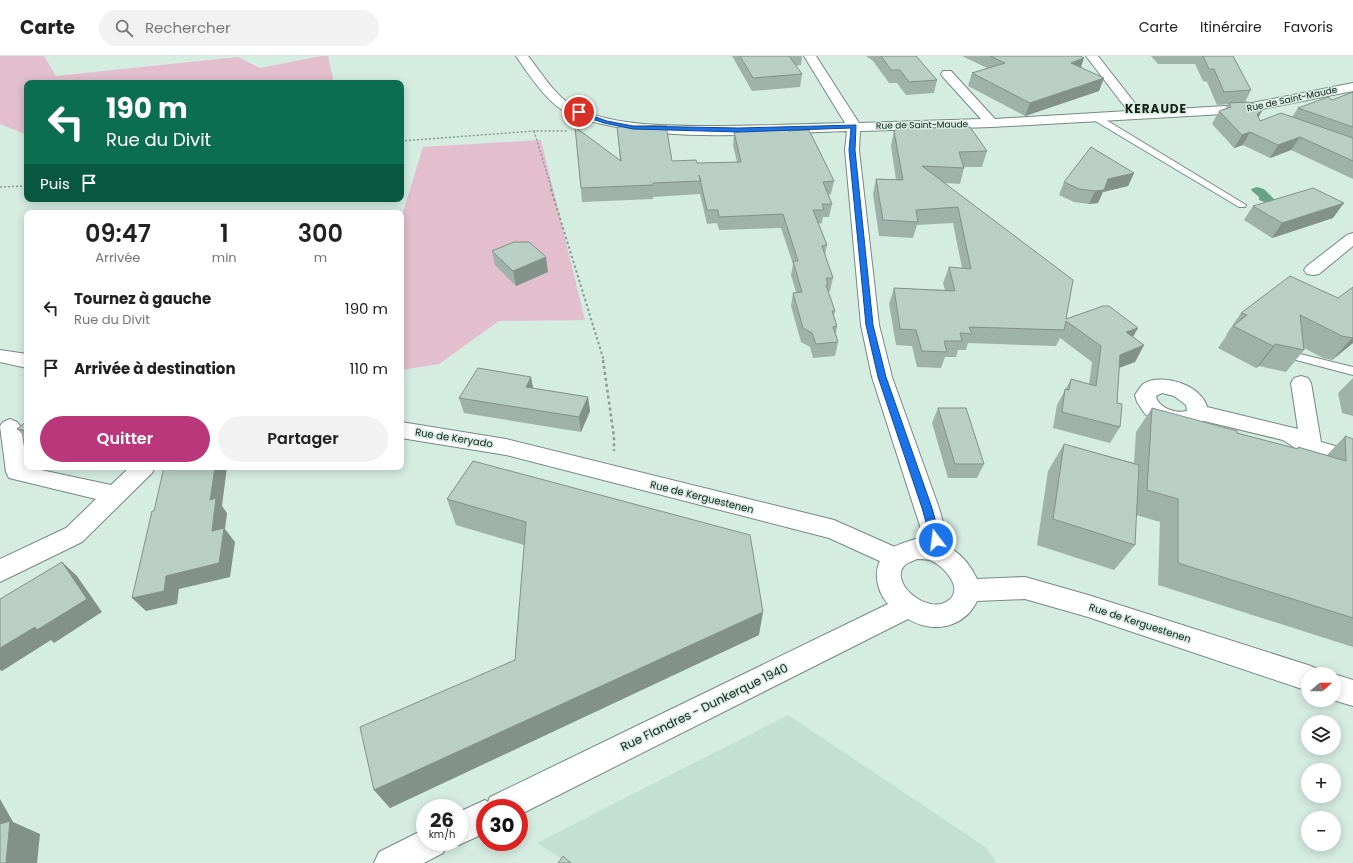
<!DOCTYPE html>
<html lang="fr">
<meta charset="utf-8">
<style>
body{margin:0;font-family:Poppins,sans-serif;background:#f2f2f2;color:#222;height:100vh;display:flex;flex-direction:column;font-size:15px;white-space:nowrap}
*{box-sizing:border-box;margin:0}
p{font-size:13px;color:#767676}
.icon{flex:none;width:22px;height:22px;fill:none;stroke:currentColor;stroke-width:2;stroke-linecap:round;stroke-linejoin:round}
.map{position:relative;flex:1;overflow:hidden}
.drawer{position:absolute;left:24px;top:154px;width:380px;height:260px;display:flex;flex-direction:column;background:#fff;border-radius:8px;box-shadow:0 2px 10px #0003}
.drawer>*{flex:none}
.hud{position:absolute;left:24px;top:24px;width:380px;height:122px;border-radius:8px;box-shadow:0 2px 10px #0003;background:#0b6e4f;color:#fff;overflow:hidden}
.needle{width:26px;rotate:70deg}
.controls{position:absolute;left:1301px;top:611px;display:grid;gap:8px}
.controls a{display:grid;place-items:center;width:40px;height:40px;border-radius:50%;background:#fff;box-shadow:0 2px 10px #0003;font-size:20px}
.speed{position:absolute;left:416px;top:743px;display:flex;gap:8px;font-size:20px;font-weight:700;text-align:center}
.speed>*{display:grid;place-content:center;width:52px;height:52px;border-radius:50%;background:#fff;box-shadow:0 2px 10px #0003;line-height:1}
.speed small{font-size:10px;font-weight:400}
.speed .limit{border:6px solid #d22;background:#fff;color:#111}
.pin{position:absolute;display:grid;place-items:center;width:34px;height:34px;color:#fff;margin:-17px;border:2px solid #fff;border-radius:50%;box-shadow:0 1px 4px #0007}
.me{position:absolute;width:44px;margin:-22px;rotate:345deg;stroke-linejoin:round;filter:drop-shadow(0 0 3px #0008)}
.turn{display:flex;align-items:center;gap:14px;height:84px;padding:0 16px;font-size:18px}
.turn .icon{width:52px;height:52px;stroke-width:2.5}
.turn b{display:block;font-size:28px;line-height:34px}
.then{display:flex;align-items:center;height:38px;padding:0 16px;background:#0003;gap:8px;font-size:15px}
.eta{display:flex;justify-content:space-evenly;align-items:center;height:68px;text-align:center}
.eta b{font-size:24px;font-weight:600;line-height:28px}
.button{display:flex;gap:8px;margin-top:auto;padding:8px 16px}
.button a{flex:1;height:46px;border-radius:24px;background:#bb377c;color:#fff;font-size:16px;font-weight:600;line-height:46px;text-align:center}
.button a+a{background:#f2f2f2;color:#222}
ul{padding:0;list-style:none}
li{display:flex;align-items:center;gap:12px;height:60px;padding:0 16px}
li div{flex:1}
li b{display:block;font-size:15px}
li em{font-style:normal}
header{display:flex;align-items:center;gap:24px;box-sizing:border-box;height:56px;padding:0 20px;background:#fff;border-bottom:1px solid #e0e0e0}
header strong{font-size:19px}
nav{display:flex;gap:22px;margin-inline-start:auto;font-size:14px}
.search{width:280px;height:36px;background:#f2f2f2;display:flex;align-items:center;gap:10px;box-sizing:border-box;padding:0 14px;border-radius:22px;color:#767676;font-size:15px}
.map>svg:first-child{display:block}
.built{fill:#c2e1d2}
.green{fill:#e3becd}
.water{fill:#69a289}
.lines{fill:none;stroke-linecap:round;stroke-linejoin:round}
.service-casing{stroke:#758a80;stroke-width:2}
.minor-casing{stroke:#758a80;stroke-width:2}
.tertiary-casing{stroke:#758a80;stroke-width:2}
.path-far2{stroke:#8a9b93;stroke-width:1.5;stroke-dasharray:2 2;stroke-linecap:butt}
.path-far1{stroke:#8a9b93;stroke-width:2;stroke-dasharray:2.5 2.5;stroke-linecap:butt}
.path{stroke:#8a9b93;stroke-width:2.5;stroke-dasharray:3 3;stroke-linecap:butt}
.service{fill:#fff;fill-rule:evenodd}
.minor{fill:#fff;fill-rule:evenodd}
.tertiary{fill:#fff;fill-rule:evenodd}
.wall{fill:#9fb2a9}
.shaded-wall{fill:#82918a}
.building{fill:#b9cfc5;stroke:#82918a}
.route{fill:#1a73e8;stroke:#114b97}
.labels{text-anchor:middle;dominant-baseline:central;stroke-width:3;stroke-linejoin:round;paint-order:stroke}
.far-street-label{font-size:9px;fill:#171f1b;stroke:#d5ece1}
.street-label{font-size:10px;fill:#171f1b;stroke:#d5ece1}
.far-district-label{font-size:12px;font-weight:bold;letter-spacing:1px;fill:#171f1b;stroke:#d5ece1}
.near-street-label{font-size:12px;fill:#171f1b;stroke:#d5ece1}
</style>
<header>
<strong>Carte</strong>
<div class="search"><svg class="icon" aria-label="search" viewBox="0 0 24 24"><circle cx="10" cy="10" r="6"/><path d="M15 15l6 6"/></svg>Rechercher</div>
<nav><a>Carte</a><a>Itinéraire</a><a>Favoris</a></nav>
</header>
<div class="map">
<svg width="1353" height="807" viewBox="0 0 1353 807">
<rect width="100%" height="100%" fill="#d5ece1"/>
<path class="built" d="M788 659 987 792 996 807H568L537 787Z"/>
<path class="green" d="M0 0H44L56 20 238 1 260 12 321 0H328L334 27H27V78H25L0 68Z
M541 84 585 264 499 265 439 308 401 314V163L423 91Z"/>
<path class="water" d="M1257 131 1264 133 1275 144 1270 148 1259 144V141L1252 135 1251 133Z"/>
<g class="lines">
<defs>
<path id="service" d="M1092 59H1098L1246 149 1245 151H1239L1092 63Z
M1300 298 1353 311V319L1296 304 1295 302 1296 300Z"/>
<path id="minor" d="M516 0H528C541 16 553 37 570 48 606 71 673 70 715 70 759 70 802 68 845 67L804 0H816L859 67 981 63 943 21 941 18 943 15H951L995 63 1128 55 1086 0H1098L1141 55 1242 49 1353 27V35L1242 57 992 71 860 75 859 94 879 269 892 321 939 452 952 497 949 504 940 507 931 504 872 321 861 269 845 94 847 75C769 77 683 86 607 69 591 66 575 62 561 53 546 44 526 15 516 0Z
M1353 177V190L1319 218 1313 219 1307 218 1304 214 1307 210 1347 179Z
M0 294 27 298V312L0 306Z
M1301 320 1308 322 1311 327 1321 386 1353 395V411L1303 397 1283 384 1204 365 1185 371 1166 368 1154 364 1145 358 1137 346 1135 339C1137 336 1140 331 1143 328 1161 316 1202 329 1207 351L1298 373 1291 327 1294 322ZM1162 337 1174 340 1186 349 1187 355C1176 358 1158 352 1156 340Z
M10 363 17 366 21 371 27 411 111 429 130 411H155L152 417 82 486 0 526V503L66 472 96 443 9 422 6 416 0 370 3 366Z
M401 366 506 383 834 464 904 495 907 502 904 509 895 512 829 482 506 399 401 382Z"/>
<path id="tertiary" d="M915 483C944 483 965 497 977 523L1025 521 1088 539 1308 609 1318 613 1320 618H1308V635L1088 561 1025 543 977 545C964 572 933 578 908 563L519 759V752H485V777L459 789 453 786H459V756L485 744 488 746 490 741 888 548C875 533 871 508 889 494 895 489 907 486 915 483ZM917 503C922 503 928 503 932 505 944 511 964 532 949 544 928 561 886 525 906 508 909 506 914 505 917 503Z
M1333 618H1334L1353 624V650L1333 644Z
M425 773V786H448L443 797 424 807H374L379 796Z"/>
</defs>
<use href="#service" class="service-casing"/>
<use href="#minor" class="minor-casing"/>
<use href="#tertiary" class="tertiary-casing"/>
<path class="path-far2" d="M534 75 552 134
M401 85 534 75H568
M0 131 27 130"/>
<path class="path-far1" d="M551 133 604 305"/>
<path class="path" d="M603 304 614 381V395"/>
<use href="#service" class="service"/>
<use href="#minor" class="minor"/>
<use href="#tertiary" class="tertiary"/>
</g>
<path class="wall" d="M732 0H802L801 9 796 10 802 18 800 31 752 35Z
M866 0H916L937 24 934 37 906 39 897 27H889L873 5Z
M962 0H1080L1081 12 1104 22 1099 35 1025 60 968 30 972 17 987 12Z
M1151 0H1233L1251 34 1245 46 1258 62 1260 65 1292 61 1298 52 1332 44 1353 36V123L1291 94 1270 102 1243 89 1234 92 1212 68 1219 55 1225 53 1228 48 1217 49 1207 26 1203 25 1195 8H1158Z
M575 71 620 105 617 71 672 105 697 107 737 106 733 89 734 76H738V74L788 75 834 125 831 138 828 139 832 148 829 161H823L822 167 818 168 827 189 825 199 833 222 830 235 828 236 835 255 834 260 837 270 836 278 838 286 835 300 813 302 810 291 801 286 791 250 793 237 796 236 791 219 793 208 781 172 719 174 717 167 707 168 700 138 653 141V143L582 146Z
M894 75 987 95 982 111H964V112L960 128 944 127 1066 263 1133 281 1144 289 1135 306 1119 312 1117 347 1120 371 1110 387 1053 372 1057 349 1071 323 1089 328 1092 306 1060 282 1056 290 968 287 966 294H958L956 301H945L941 312 917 311 912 290 896 289 889 248 894 232 945 234 943 227 949 211 962 212 953 167 917 169 913 182 879 180 873 138 876 123 896 124 891 90Z
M1134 117 1128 130 1103 136 1098 147 1089 148 1074 146 1059 139 1064 126Z
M1253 150 1333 162 1272 182 1244 164Z
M492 195 548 216 516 230 495 209Z
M1353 231V287L1332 304 1323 302 1304 292V294L1286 316 1259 310 1256 312 1218 292 1227 279H1226L1241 257 1338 242Z
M1353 322V360L1342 357 1338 337Z
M533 332 588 341 590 355 581 376 464 357 459 342Z
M938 352 984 408 977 422H948L932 367Z
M1152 352 1237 377 1297 393 1298 391 1327 399 1345 380 1353 383V591L1158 529 1160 466 1136 459 1135 489 1114 514 1037 489 1048 415 1064 388 1134 407 1136 376Z
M27 365V383L17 373Z
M473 405 759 579 390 752 374 734 515 604 524 489 456 469 447 443Z"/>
<path class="shaded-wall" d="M1084 2 1080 14 1071 7Z
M1104 22 1099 35 1025 60 1030 47Z
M1262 55 1255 68 1257 58Z
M1250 76 1243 89 1234 92 1242 79Z
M1300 81 1291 94 1270 102 1278 89Z
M1134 117 1128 130 1103 136 1098 147 1089 148 1095 135 1108 123Z
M1344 147 1333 162 1272 182 1282 167Z
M546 201 548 216 516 230 513 215Z
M1138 272 1129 288 1126 276Z
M1353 281V287L1332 304 1352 282Z
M1276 288 1259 310 1256 312 1273 290Z
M1144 289 1135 306 1110 315 1120 299Z
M531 321 534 336 526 331Z
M588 341 590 355 581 376 579 361Z
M215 411H227L222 450 227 457 225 473 235 486 230 521 179 533 177 548 146 555 132 542 166 520 212 475 210 444Z
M62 506 77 520 102 556 54 587 51 584 2 615 0 614V592L35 571Z
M763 556 759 579 390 752 374 734Z
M0 743 13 766 40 778 37 807H6L0 775Z"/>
<path class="building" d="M740 0H789L802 18 753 22Z
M881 0H916L937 24 909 26 900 14H891Z
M990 0H1080L1084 2 1071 7 1104 22 1030 47 972 17 1005 7Z
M1203 0H1233L1251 34 1224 36 1214 13H1209Z
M1353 36V71L1298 52 1328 41 1332 44Z
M1248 46 1260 50 1262 55 1257 58 1260 65 1281 57 1353 82V105L1300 81 1278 89 1250 76 1242 79 1219 55 1231 51 1229 47Z
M905 67 919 72 970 71 987 95 959 96 964 112 922 110 1073 224 1066 263 1103 250H1109L1138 272 1126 276 1144 289 1120 299 1117 347 1122 348 1120 371 1062 356 1065 333 1069 334 1071 323 1096 330 1101 290 1066 265 1064 274 969 271 972 278 960 277 962 285H944L947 296 922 295 916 274 900 273 894 232 955 235 949 211 971 213 958 151 916 154 918 166 883 164 876 123 903 124 894 75Z
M666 69 672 105 696 104 697 107 741 106 734 76H739L738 74 786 71 788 75 809 74 834 125 823 126 832 148H822L824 154H813L827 189 822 190 833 222H826L828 228 826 229 835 255H832L837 270 833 271 838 286 816 288 812 277 803 272 793 237 802 236 793 205H798L783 158 719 161 718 154H707L699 119 701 125 653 127V129L581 132 575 71 621 105 617 71Z
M1091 91 1134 117 1108 123 1104 134 1095 135 1079 133 1064 126Z
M1313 132 1344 147 1282 167 1253 150Z
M514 186H529L546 201 513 215 492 195Z
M1290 220 1338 242 1353 231V281L1352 282 1342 280 1300 259 1304 294 1276 288 1273 290 1233 270 1247 259 1241 257Z
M478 312 531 321 526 331 588 341 579 361 459 342Z
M938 352H966L984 408H955Z
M1152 352 1237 375V377L1298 393V391L1346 405 1345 380 1353 383V562L1178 507V443L1147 434Z
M27 365V375L17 373Z
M1064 388 1139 409 1135 489 1053 463Z
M473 405 750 479 763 556 374 734 360 671 515 604 526 466 447 443Z
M164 411H215L210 444 216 442 212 475 224 472 219 507 166 520 164 535 132 542 152 455H154Z
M62 506 87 543 37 574 35 571 0 592V543Z
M10 765 6 807H0V768Z
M563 800 571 807H558Z"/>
<path class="route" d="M579 55 607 65 633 70 739 72 856 69 855 94 873 269 886 321 932 452 941 484 940 487 936 488 933 487 931 484 922 452 878 321 866 269 849 94 851 72 739 76 633 73 604 67 577 58 576 56Z"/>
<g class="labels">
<g class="far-street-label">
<text transform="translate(1292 43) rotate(-12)">Rue de Saint-Maude</text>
<text transform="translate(922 69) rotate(-1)">Rue de Saint-Maude</text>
</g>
<g class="street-label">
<text transform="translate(454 382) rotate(9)">Rue de Keryado</text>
<text transform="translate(702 441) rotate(14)">Rue de Kerguestenen</text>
<text transform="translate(1140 567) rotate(18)">Rue de Kerguestenen</text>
</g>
<g class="far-district-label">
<text x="1156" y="52">KERAUDE</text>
</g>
<g class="near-street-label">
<text transform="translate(704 651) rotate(-26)">Rue Flandres - Dunkerque 1940</text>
</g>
</g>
</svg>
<div class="controls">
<a><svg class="needle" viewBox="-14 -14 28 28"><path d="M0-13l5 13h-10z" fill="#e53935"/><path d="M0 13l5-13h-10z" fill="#767676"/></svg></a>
<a><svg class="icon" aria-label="layers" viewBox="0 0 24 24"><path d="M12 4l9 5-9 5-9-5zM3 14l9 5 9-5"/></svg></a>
<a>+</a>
<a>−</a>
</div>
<div class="speed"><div>26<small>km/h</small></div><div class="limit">30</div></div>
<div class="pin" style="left:579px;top:56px;background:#d93025"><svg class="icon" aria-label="arrive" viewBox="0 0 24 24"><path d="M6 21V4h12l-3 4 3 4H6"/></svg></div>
<svg class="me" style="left:936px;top:484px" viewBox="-20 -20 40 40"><circle r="17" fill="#1a73e8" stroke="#fff" stroke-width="3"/><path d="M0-11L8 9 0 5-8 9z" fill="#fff"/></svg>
<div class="hud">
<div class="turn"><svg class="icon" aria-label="left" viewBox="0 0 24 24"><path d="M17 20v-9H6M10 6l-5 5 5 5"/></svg><div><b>190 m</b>Rue du Divit</div></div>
<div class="then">Puis<svg class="icon" aria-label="arrive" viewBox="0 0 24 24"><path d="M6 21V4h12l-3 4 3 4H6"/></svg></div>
</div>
<section class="drawer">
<div class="eta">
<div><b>09:47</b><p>Arrivée</p></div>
<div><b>1</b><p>min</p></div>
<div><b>300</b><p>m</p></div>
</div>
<ul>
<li><svg class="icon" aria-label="left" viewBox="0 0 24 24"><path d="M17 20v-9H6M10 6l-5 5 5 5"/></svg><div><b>Tournez à gauche</b><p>Rue du Divit</p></div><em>190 m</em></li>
<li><svg class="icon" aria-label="arrive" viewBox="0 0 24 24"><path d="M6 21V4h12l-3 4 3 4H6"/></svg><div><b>Arrivée à destination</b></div><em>110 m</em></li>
</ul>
<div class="button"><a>Quitter</a><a>Partager</a></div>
</section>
</div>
